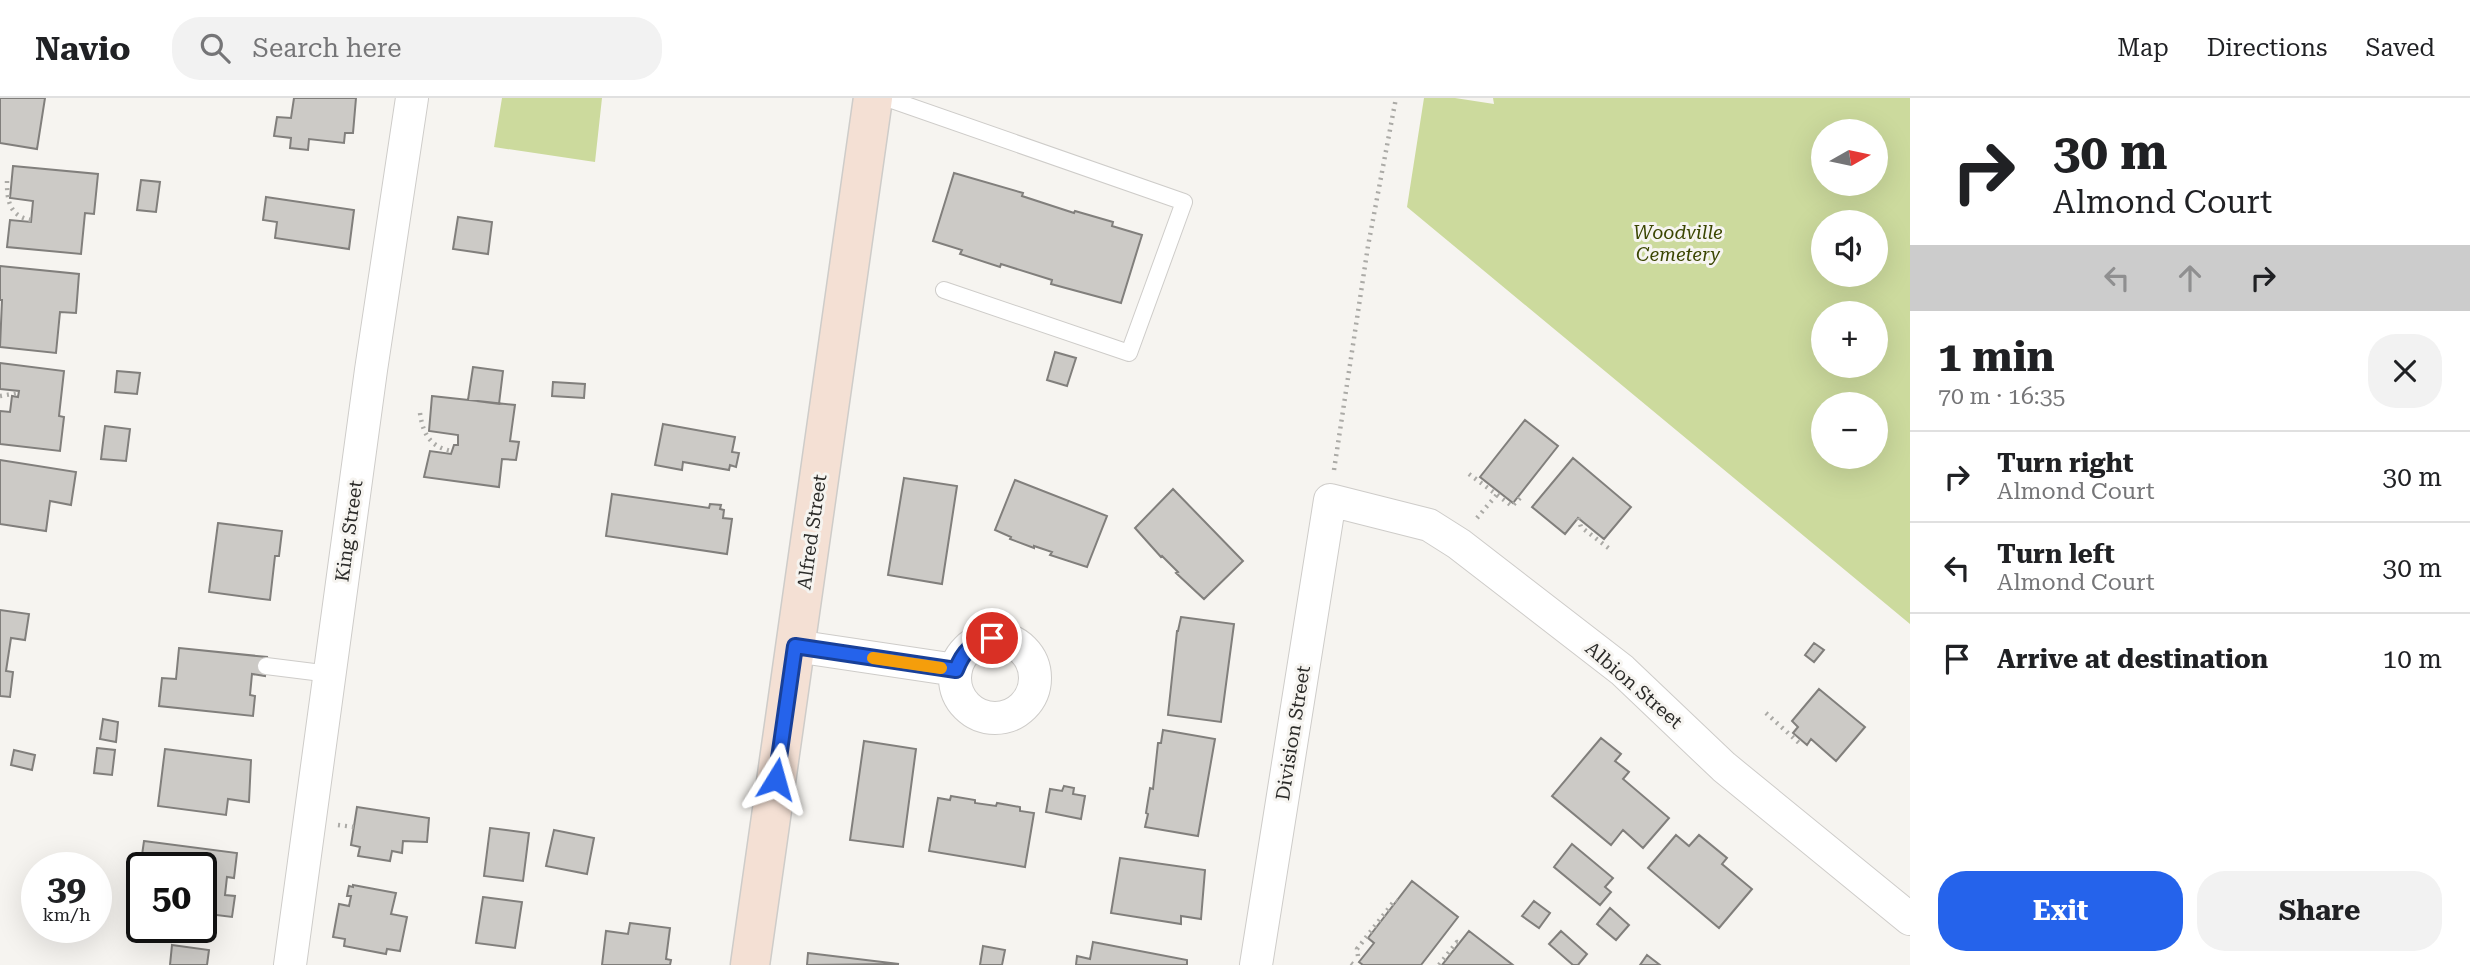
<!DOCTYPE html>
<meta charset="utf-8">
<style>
body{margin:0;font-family:"Roboto Serif",serif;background:#f2f2f2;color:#202124;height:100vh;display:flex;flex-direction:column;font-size:26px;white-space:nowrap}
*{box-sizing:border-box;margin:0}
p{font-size:23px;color:#757577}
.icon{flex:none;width:38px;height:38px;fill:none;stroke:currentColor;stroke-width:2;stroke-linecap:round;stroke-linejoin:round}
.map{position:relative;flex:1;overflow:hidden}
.panel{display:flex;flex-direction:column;background:#fff;width:560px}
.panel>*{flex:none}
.top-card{background:#fff;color:#202124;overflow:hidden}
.needle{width:46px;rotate:81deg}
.controls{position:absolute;left:1811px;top:21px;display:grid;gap:14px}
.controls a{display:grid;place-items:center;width:77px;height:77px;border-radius:50%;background:#fff;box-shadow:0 7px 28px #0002;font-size:35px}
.speed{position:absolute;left:21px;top:754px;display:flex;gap:14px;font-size:35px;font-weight:700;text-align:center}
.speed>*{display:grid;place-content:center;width:91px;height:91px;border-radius:50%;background:#fff;box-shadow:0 7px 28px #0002;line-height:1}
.speed small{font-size:18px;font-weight:400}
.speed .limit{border:4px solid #111;border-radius:10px;background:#fff;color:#111}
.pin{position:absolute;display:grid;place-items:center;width:60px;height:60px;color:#fff;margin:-30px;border:4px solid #fff;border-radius:50%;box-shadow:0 2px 7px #0007}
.me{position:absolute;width:77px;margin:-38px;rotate:8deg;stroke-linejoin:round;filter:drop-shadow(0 0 5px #0008)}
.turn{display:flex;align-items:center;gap:24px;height:147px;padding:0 28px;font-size:32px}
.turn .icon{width:91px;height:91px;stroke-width:2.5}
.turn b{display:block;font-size:49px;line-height:60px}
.lanes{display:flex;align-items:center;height:66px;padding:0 28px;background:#0003;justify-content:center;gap:35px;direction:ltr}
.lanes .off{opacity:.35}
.round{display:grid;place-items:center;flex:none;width:74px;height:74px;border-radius:28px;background:#f2f2f2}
.headline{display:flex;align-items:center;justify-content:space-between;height:119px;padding:0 28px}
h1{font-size:42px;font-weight:700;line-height:52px}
.cta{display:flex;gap:14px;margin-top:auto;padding:14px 28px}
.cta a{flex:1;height:80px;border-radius:28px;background:#2563eb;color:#fff;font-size:28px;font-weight:700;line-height:80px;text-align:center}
.cta a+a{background:#f2f2f2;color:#202124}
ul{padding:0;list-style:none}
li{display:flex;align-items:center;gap:21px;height:91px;padding:0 28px;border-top:2px solid #e0e0e0}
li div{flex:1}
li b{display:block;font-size:26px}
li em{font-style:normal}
header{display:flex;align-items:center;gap:42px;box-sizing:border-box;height:98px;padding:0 35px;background:#fff;border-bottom:2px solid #e0e0e0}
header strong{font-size:33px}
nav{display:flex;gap:38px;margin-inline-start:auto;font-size:24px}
.search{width:490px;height:63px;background:#f2f2f2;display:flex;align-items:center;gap:18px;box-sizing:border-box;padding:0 24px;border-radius:28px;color:#757577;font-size:26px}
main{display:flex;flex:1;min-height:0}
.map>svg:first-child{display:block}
.green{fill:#ccda9d;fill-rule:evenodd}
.building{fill:#cccac6;stroke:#817f7c;stroke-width:2}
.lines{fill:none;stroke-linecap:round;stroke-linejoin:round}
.lane-casing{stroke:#ceccc9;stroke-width:18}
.street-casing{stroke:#ceccc9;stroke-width:34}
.secondary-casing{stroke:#ceccc9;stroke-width:41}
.path{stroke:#abaaa6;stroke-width:4.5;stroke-dasharray:2 5;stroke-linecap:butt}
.lane{stroke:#fff;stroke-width:16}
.street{stroke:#fff;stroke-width:32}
.secondary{stroke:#f4e0d4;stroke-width:38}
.route-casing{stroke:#184099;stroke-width:18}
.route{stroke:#2563eb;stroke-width:12}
.slow{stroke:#f59e0b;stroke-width:12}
.labels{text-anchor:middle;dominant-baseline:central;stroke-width:6;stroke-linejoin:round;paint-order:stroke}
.park-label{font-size:19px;font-style:italic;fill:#3a4501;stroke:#f6f4f0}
.street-label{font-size:19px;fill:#2b2b29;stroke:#f6f4f0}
</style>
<header>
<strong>Navio</strong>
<div class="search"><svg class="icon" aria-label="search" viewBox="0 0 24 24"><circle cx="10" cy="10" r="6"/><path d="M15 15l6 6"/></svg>Search here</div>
<nav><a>Map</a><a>Directions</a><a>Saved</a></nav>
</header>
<main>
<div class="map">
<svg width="1910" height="867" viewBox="0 0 1910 867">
<rect width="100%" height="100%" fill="#f6f4f0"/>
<path class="green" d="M502 0H602L595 64 494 49Z
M1424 0H1455L1494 6 1493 0H1910V526L1407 109ZM1824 33H1876V86H1824ZM1824 124H1876V177H1824ZM1824 215H1876V268H1824ZM1824 306H1876V359H1824Z"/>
<path class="building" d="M0 0H45L37 51 0 45Z
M294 0H356L353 35H345L344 45 309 41 308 52 290 50 291 40 274 38 277 19 291 20Z
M13 68 98 76 94 116 85 115 81 156 7 149 10 122 31 124 33 103 10 100Z
M954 75 1023 95 1022 98 1074 115 1075 113 1113 124 1112 128 1142 137 1121 205 1051 186 1052 182 1001 166 1000 169 960 156 962 152 933 143Z
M141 82 160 84 156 114 137 112Z
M266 99 354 112 349 151 275 140 277 124 263 122Z
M458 119 492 124 488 156 453 151Z
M0 168 79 176 76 215 60 214 56 255 0 249 2 202H0Z
M1055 254 1076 260 1067 288 1047 282Z
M0 265 64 273 59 318 64 319 60 353 0 346V313L10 314 12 298 18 299 19 293 0 291Z
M473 269 503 273 499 306 468 302Z
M117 273 140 275 137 296 115 294Z
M553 284 585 286 584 300 552 298Z
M432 298 515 307 510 343 519 344 516 362 502 361 499 389 424 379 430 353 451 356 454 347H458V337L429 333Z
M1525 322 1558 348 1513 405 1480 379Z
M663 326 735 339 732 354 739 355 736 369 730 367 729 372 683 364 682 372 655 367Z
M105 328 130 331 126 363 101 361Z
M1573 360 1631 409 1604 441 1578 420 1565 436 1532 409Z
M0 362 76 374 71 407 50 403 46 433 0 426Z
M904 380 957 388 942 486 888 477Z
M1015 382 1107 418 1087 469 1050 457 1052 454 1034 448V450L1010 441 1011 439 995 432Z
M1173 391 1243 463 1204 501 1176 475 1178 474 1162 458 1161 459 1135 430Z
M612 396 709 410 710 406 721 407 720 411 724 412 723 420 732 421 727 456 606 438Z
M218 425 282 433 279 458H275L270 502 209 494Z
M0 512 29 516 25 542 11 540 6 573 13 574 10 599 0 598Z
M1181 519 1234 526 1221 624 1168 617 1177 533H1178Z
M1814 545 1824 552 1814 564 1805 557Z
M179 550 267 559 265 578 252 576 250 597 255 598 253 618 159 608 162 580 176 581Z
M1819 591 1865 629 1836 663 1811 641 1807 647 1793 635 1798 629 1792 623Z
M103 621 118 624 116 644 100 641Z
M1163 632 1215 641 1198 738 1145 729 1148 716 1146 715 1150 690 1153 691 1158 645H1161Z
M1601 640 1621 656 1615 663 1629 674 1623 681 1669 720 1643 750 1623 732 1611 747 1552 698Z
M864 643 916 651 903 749 850 742Z
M97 650 115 652 112 677 94 675Z
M165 651 251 662 249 704 228 701 226 717 158 708Z
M14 652 35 657 32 672 11 667Z
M1064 688 1074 690 1073 696 1085 698 1081 721 1046 714 1050 691 1062 693Z
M951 698 975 702V705L996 708 997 705 1020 709V713L1034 715 1025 769 929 753 938 700 950 702Z
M357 709 429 720 427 744 403 743 402 755 392 753 390 763 358 758 360 749 351 747Z
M490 730 529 735 523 783 484 778Z
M554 732 594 740 587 776 546 768Z
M1676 737 1689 748 1699 737 1727 760 1722 766 1752 791 1719 830 1648 770Z
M144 743 237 755 234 780 227 779 225 797 235 798 232 819 201 815V770L140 771Z
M1572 746 1613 780 1605 789 1611 794 1600 807 1554 769Z
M1120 760 1205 772 1201 821 1181 818V826L1111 815Z
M1412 783 1458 819 1421 867H1363L1359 864 1374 845 1368 840Z
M353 787 396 795 391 816 407 819 400 853 387 851 386 856 344 848 345 841 333 839 339 806 349 808 351 798H347L349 788 353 789Z
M483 799 522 804 515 850 476 845Z
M1534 803 1550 815 1539 830 1522 818Z
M1610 810 1629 827 1616 842 1597 826Z
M630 825 670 830 666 861 671 862 670 867H602L606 833 628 836Z
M1469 833 1513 867H1442Z
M1561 833 1587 856 1578 867H1573L1549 846Z
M1093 844 1187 862V867H1076L1077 858 1090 861Z
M172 847 209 852 207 867H170Z
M983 848 1005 852 1002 867H980Z
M808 855 899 866 807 867Z
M1647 857 1660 867H1640Z"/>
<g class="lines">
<defs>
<path id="lane" d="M886 0 1184 104 1129 255 944 192
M266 568 330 576"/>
<path id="street" d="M955 580a40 40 0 1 1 80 0a40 40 0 1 1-80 0Z
M795 548 956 572
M290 867 371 272 412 0
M1256 867 1330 402 1429 427 1459 446 1622 572 1724 669 1910 821"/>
<path id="secondary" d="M750 867 873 0"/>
</defs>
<use href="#lane" class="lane-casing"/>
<use href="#street" class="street-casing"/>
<use href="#secondary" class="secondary-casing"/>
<path class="path" d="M7 83C7 102 9 118 31 122
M0 298 18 295
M420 315C423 336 430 349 452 353
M1334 372 1368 148 1396 0
M1469 376 1512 408 1520 400
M1477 420 1499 394
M1578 420 1581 429 1611 452
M1766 615 1799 645 1802 643
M338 727 354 729
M1358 858 1357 851 1395 802 1397 803
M1351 865 1354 867
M1439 867 1457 844 1460 845"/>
<use href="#lane" class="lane"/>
<use href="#street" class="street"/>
<use href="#secondary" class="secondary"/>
</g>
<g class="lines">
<defs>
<path id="route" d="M776 681 795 548 956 572C963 554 972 544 992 540"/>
</defs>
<use href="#route" class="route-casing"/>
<use href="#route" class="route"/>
<path class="slow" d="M873 560 941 570"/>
</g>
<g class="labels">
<g class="park-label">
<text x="1678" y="134">Woodville<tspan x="1678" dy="22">Cemetery</tspan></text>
</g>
<g class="street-label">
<text transform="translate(349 433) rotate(-82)">King Street</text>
<text transform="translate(812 434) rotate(-82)">Alfred Street</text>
<text transform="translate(1634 587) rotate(41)">Albion Street</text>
<text transform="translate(1293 635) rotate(-81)">Division Street</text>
</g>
</g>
</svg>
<div class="controls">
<a><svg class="needle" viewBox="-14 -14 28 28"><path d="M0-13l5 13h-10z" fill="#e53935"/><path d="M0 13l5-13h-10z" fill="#757577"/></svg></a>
<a><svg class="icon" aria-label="sound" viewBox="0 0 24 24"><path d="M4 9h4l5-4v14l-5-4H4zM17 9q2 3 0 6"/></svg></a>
<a>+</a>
<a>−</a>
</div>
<div class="speed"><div>39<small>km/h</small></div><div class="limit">50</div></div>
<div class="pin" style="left:992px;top:540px;background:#d93025"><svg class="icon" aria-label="arrive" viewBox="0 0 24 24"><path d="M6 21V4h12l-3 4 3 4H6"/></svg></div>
<svg class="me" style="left:776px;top:681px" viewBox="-20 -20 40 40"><path d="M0-17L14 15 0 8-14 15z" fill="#2563eb" stroke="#fff" stroke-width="4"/></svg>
</div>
<section class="panel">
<div class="top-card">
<div class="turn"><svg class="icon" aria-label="right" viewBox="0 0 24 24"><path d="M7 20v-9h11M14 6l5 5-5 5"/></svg><div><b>30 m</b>Almond Court</div></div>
<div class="lanes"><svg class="icon off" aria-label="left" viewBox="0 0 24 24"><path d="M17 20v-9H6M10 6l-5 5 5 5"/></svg><svg class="icon off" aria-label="ahead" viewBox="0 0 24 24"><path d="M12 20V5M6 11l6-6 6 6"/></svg><svg class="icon" aria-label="right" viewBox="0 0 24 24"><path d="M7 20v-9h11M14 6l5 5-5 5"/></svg></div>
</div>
<div class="headline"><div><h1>1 min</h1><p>70 m · 16:35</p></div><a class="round"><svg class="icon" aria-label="close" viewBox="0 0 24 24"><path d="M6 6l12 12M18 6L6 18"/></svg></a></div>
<ul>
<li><svg class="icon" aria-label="right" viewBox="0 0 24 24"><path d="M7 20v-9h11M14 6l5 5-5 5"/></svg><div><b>Turn right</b><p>Almond Court</p></div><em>30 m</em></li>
<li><svg class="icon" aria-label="left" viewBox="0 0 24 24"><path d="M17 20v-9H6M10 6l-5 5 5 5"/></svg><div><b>Turn left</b><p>Almond Court</p></div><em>30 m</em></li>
<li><svg class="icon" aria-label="arrive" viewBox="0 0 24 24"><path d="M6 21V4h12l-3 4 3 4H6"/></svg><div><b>Arrive at destination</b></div><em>10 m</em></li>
</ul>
<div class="cta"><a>Exit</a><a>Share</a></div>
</section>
</main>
